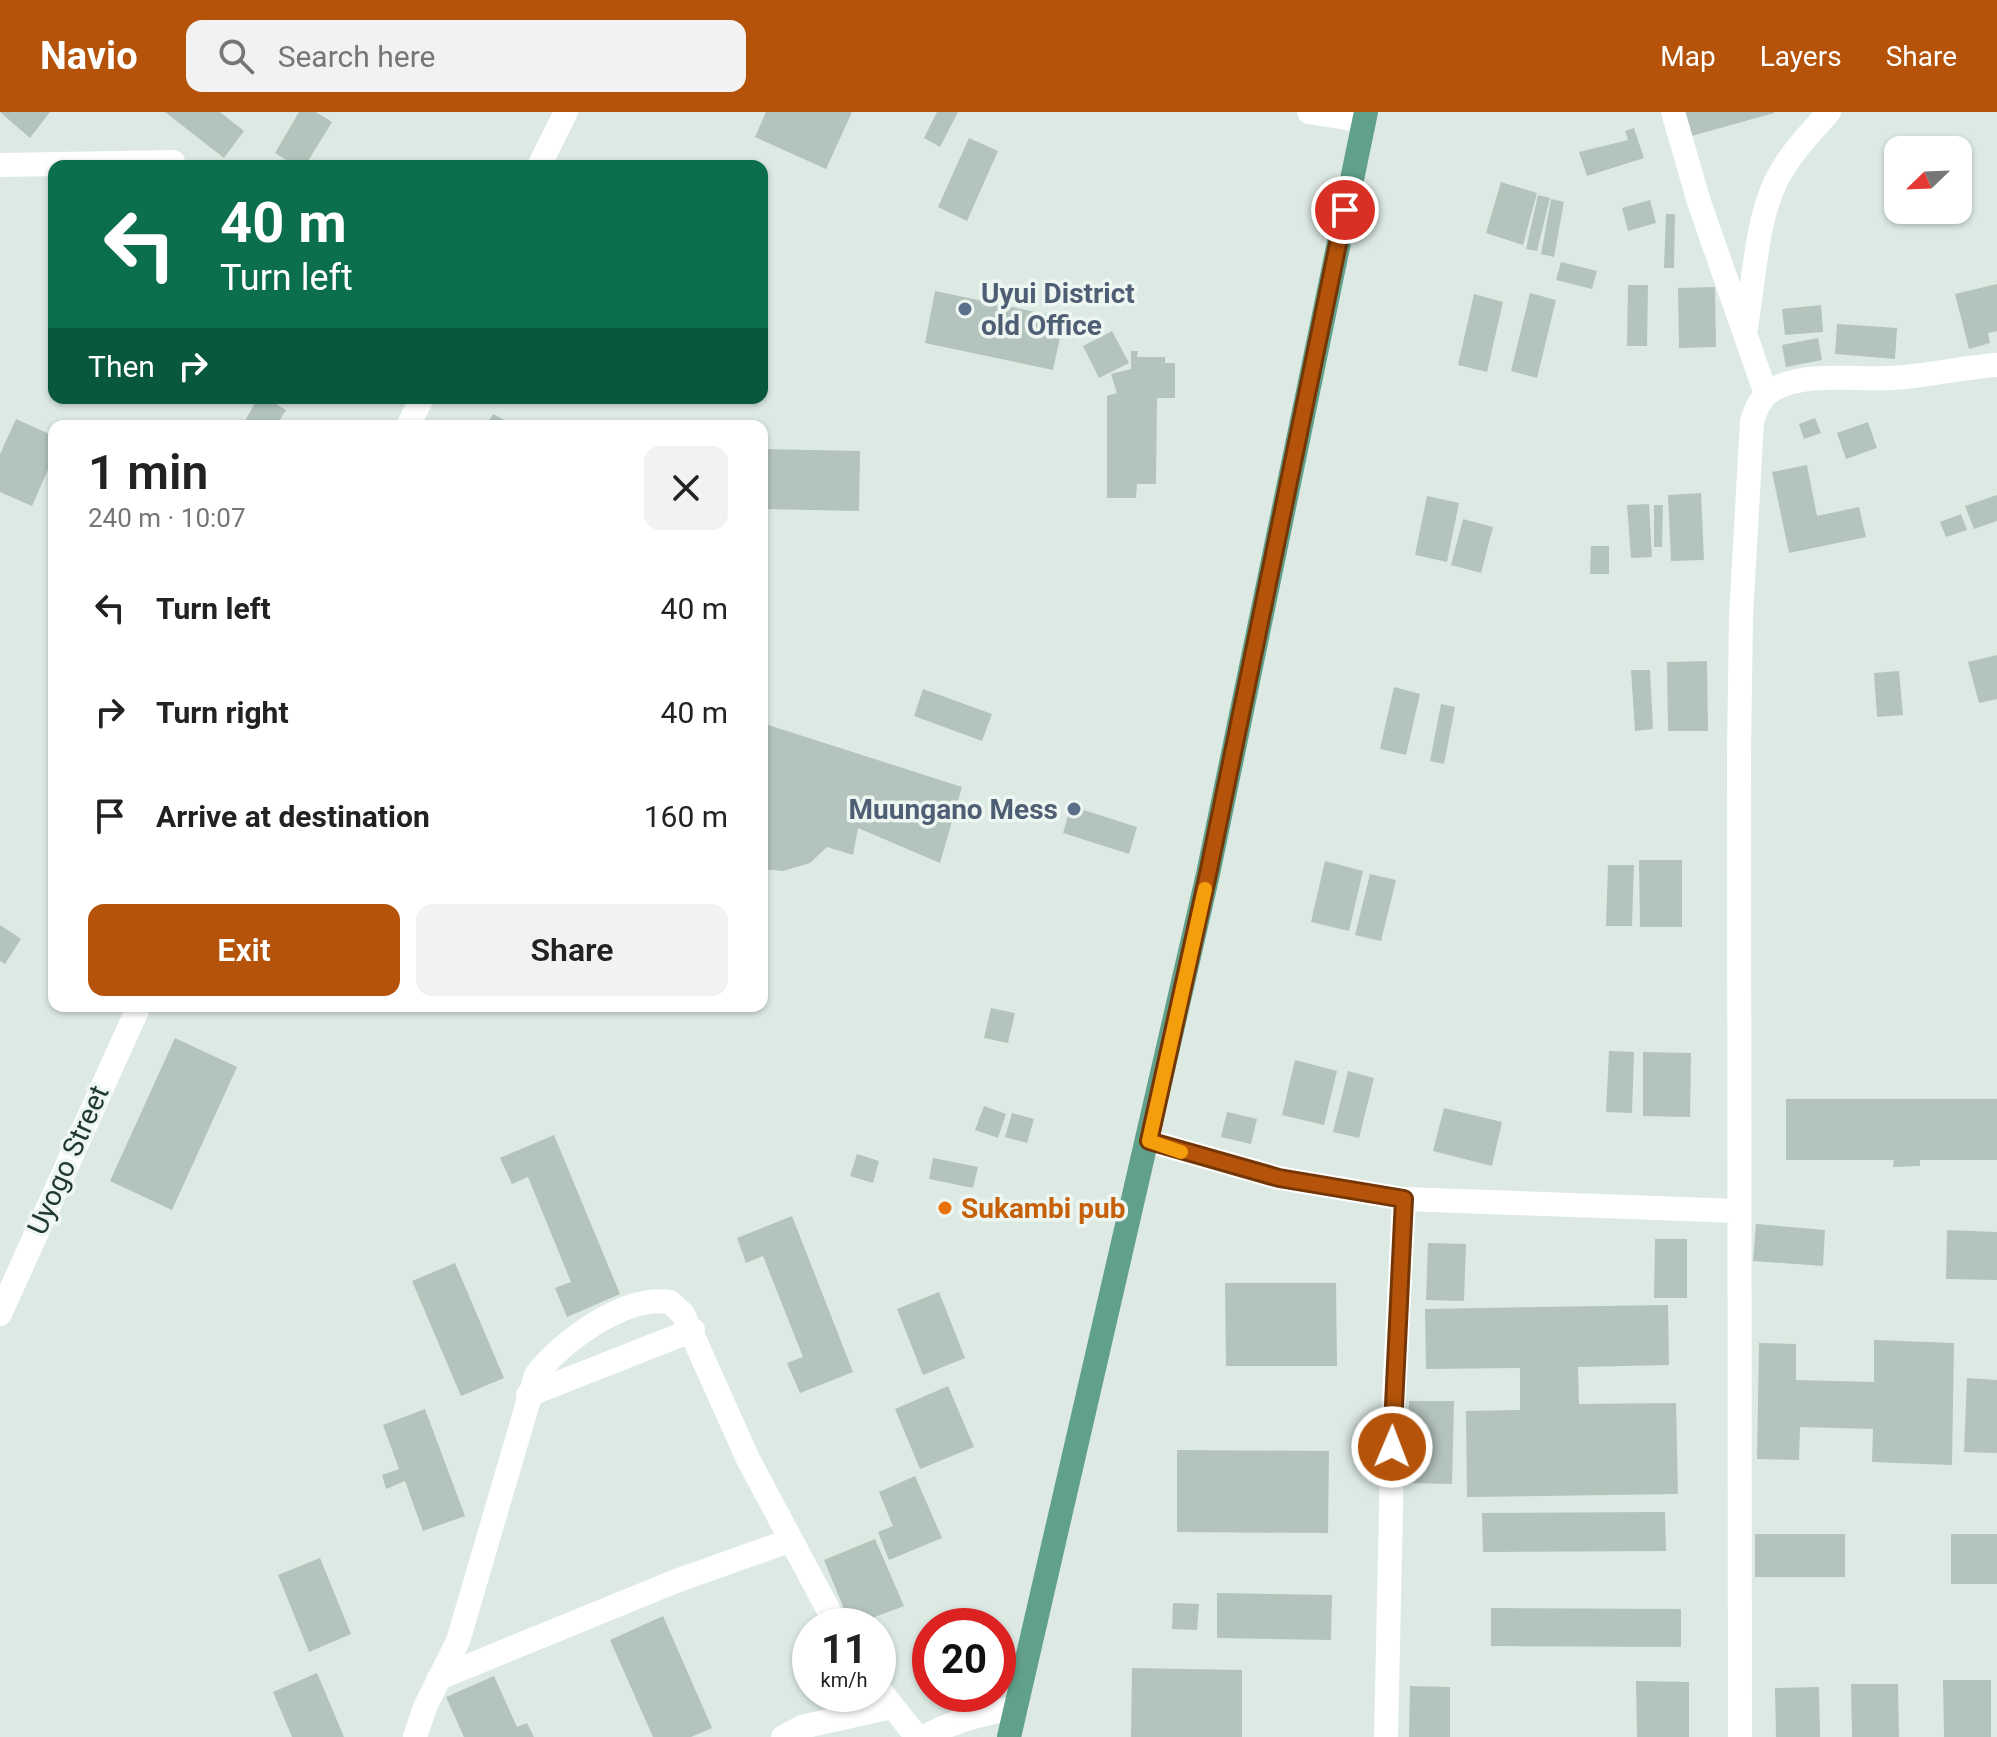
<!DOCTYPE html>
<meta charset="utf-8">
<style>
body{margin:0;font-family:Roboto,sans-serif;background:#f2f2f2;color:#222;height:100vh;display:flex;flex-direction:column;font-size:30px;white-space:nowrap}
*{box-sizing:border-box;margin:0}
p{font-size:26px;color:#767676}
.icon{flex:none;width:44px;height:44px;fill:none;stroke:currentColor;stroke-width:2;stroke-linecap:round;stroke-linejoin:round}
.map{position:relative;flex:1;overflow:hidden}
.panel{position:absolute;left:48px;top:308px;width:720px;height:592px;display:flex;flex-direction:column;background:#fff;border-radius:16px;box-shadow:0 2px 6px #0004}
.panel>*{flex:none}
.hud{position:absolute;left:48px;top:48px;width:720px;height:244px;border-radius:16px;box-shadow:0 2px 6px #0004;background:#0b6e4f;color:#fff;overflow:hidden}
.needle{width:52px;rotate:247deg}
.tools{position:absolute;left:1884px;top:24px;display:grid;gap:16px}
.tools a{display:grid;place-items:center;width:88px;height:88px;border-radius:16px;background:#fff;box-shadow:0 2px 6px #0004;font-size:40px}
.speed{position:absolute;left:792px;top:1496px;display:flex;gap:16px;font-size:40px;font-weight:700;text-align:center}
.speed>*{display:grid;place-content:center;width:104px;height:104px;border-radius:50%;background:#fff;box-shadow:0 2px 6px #0004;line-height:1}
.speed small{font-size:20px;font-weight:400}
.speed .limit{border:12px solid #d22;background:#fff;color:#111}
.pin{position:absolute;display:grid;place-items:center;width:68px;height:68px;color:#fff;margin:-34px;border:4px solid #fff;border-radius:50%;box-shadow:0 2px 8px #0007}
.me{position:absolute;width:88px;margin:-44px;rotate:1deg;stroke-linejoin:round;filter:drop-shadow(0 0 6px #0008)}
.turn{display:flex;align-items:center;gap:28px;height:168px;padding:0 40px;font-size:36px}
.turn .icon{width:104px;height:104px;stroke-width:2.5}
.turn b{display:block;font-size:56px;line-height:68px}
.then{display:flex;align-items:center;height:76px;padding:0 40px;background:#0003;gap:16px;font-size:30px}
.round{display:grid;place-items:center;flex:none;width:84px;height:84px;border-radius:16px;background:#f2f2f2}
.head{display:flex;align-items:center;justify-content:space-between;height:136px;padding:0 40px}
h1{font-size:48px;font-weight:600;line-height:60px}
.cta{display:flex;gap:16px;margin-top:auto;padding:16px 40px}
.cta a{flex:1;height:92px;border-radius:16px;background:#b45309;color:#fff;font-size:32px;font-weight:600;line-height:92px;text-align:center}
.cta a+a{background:#f2f2f2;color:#222}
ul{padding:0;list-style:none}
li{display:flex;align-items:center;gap:24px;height:104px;padding:0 40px}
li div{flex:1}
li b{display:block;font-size:30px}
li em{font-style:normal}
header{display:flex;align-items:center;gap:48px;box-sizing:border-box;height:112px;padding:0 40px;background:#b45309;color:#fff}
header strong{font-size:38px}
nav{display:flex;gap:44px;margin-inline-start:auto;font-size:28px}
.search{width:560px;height:72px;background:#f2f2f2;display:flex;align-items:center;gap:20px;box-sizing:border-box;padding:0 28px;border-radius:16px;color:#767676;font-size:30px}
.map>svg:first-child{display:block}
.building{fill:#b3c4bc}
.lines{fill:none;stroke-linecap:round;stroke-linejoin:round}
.minor{stroke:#fff;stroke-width:24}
.major{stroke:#61a08c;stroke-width:24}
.route-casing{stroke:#753606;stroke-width:20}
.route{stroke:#b45309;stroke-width:14}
.slow{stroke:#f59e0b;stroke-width:14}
.service-dot{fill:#5c6f8a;stroke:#eef6f1;stroke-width:3}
.food-dot{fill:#e8710a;stroke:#eef6f1;stroke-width:3}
.labels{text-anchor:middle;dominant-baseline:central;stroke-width:7;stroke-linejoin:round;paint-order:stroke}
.service-label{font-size:28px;font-weight:bold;fill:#4e5e75;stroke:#eef6f1;text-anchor:start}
.street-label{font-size:28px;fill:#1f3930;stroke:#eef6f1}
.food-label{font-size:28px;font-weight:bold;fill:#c56008;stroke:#eef6f1;text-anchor:start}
</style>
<header>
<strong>Navio</strong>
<div class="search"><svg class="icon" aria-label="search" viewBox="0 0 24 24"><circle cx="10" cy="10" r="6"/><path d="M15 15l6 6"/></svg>Search here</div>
<nav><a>Map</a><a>Layers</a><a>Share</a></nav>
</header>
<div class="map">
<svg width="1997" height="1625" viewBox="0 0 1997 1625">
<rect width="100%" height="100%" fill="#ddeae3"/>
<path class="building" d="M0 0H50L30 26Z
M165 0H220L244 19 224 46Z
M299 0H316L332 10 305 54H296L275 41Z
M766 0H852L826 57 755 25Z
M937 0H958L940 35 924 26Z
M1681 0H1774V1L1688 25Z
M1634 16 1644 46 1587 64 1579 40 1628 28 1625 19Z
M969 26 998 39 967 109 938 95Z
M1501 70 1537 81 1523 133 1486 121Z
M1538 83 1550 86 1537 139 1526 137Z
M1551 87 1564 90 1554 145 1541 142Z
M1650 88 1656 111 1628 119 1622 96Z
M1666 102H1675L1674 156H1664Z
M1561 150 1597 159 1592 177 1556 168Z
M1997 172V219L1988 221 1990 231 1969 237 1955 182Z
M1628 173H1648L1647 234H1627Z
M1715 175 1716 235 1679 236 1678 176Z
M935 179 1064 206 1053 258 925 231Z
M1530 181 1556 188 1537 266 1511 259Z
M1474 182 1503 190 1487 260 1458 253Z
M1821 193 1823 220 1785 223 1782 197Z
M1837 212 1897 216 1895 247 1835 242Z
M1112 219 1129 251 1099 266 1083 234Z
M1818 226 1822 248 1786 255 1782 233Z
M1131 239H1138L1137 245H1165V251H1175V286H1157L1156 372H1137L1136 386H1107V284L1117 281 1111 262 1131 257Z
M258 286H266L286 298 276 314H242Z
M493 302 516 314H486Z
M1815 306 1821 321 1804 327 1799 312Z
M16 307 54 324V344L32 394 0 380V342Z
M1868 310 1877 336 1846 347 1837 321Z
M762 337 860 339 859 399 762 397Z
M1807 353 1817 404 1859 395 1866 425 1789 441 1772 360Z
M1701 381 1704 448 1671 449 1668 383Z
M1997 383V409L1974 417 1965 394Z
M1427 384 1459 391 1447 450 1415 443Z
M1649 392 1652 445 1631 446 1627 393Z
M1654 393H1663L1662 435H1654Z
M1961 402 1967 418 1946 425 1940 410Z
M1463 407 1493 415 1481 461 1451 453Z
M1591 434H1609V462H1590Z
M1997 543V587L1979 591 1968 550Z
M1707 549 1708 619H1668L1667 550Z
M1631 558H1650L1653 617 1635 619Z
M1899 559 1903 603 1877 605 1874 561Z
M1394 575 1420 582 1406 643 1380 637Z
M923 577 992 602 982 629 914 604Z
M1441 592 1455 595 1444 652 1430 649Z
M762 611 962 675 940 751 858 716 853 743 827 735 810 751 783 759 762 757Z
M1071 694 1137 715 1129 742 1063 721Z
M1639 748H1682V815H1640Z
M1325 749 1363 759 1349 819 1311 810Z
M1608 753H1634L1632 814H1606Z
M1370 762 1396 768 1381 829 1355 823Z
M0 813 21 827 5 852 0 849Z
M991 896 1015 901 1008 931 984 926Z
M175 926 237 955 172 1098 110 1069Z
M1609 939 1634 940 1632 1001 1606 1000Z
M1643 940 1691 941 1690 1005 1643 1004Z
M1295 948 1337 959 1324 1013 1282 1003Z
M1348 959 1374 966 1359 1026 1333 1020Z
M1786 987H1997V1048H1920V1054L1893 1055 1894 1048H1786Z
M984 994 1006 1002 998 1026 975 1018Z
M1444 996 1502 1010 1492 1054 1433 1039Z
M1227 1000 1257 1007 1251 1032 1221 1025Z
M1012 1001 1034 1007 1027 1031 1005 1025Z
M554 1023 620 1182 567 1205 555 1176 571 1170 528 1065 512 1072 500 1046Z
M857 1042 879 1049 873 1071 850 1064Z
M933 1046 978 1055 973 1076 929 1067Z
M792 1104 853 1260 800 1281 787 1251 803 1245 763 1144 746 1151 737 1126Z
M1756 1112 1825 1118 1823 1154 1753 1149Z
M1947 1118 1997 1120V1168L1946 1167Z
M1655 1127H1687V1186H1654Z
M1428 1131 1466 1132 1464 1189 1426 1188Z
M455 1151 504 1266 461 1284 412 1169Z
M1225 1171H1336L1337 1254H1226Z
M939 1180 965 1246 923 1263 897 1197Z
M1668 1193 1669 1253 1578 1255 1579 1292 1676 1291 1678 1382 1467 1385 1466 1299 1520 1298V1256L1426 1257 1425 1197Z
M1874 1228 1954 1231 1952 1353 1872 1350 1873 1317 1800 1315 1799 1348 1757 1347 1759 1231 1796 1232V1268L1874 1270Z
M1967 1266 1997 1268V1341L1964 1340Z
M948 1274 974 1335 920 1357 895 1297Z
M1409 1289H1454L1452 1372 1407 1371Z
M425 1297 465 1404 423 1419 405 1369 386 1377 382 1363 399 1357 383 1313Z
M1177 1338 1329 1339 1328 1421 1177 1420Z
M915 1364 942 1426 889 1448 878 1420 893 1414 879 1380Z
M1665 1400 1666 1439 1483 1440 1482 1401Z
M1755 1422H1845V1465H1755Z
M1951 1422H1997V1472H1951Z
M875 1427 904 1494 851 1514 824 1448Z
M320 1446 351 1522 309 1540 278 1463Z
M1217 1481 1332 1483 1331 1528 1217 1526Z
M1173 1491 1199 1492 1197 1518 1172 1517Z
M1491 1496 1681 1497V1535L1491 1534Z
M663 1504 712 1616 691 1625H653L610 1528Z
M1132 1556 1242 1558V1625H1131Z
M317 1561 344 1625H292L273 1580Z
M494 1564 517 1615 527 1611 534 1625H464L446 1585Z
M1943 1568H1991V1625H1944Z
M1636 1569 1689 1570V1625H1637Z
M1851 1572H1898L1899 1625H1852Z
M1410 1574 1450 1575V1625H1409Z
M1819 1575 1820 1625H1776L1775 1576Z"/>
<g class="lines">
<path class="minor" d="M1309 0 1364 9
M1673 0 1699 90 1766 282
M0 53 173 50
M539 54 566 0
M1746 215C1754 170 1756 110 1776 69 1789 43 1809 22 1829 0
M408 314 422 286
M1149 1029 1279 1066 1404 1087 1739 1099
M0 1202 139 894
M528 1283 693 1218
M439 1566 676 1469 789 1429
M878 1576 917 1625
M415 1625 425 1595 458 1529 536 1263C563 1228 625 1183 670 1190L683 1202 748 1347 837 1514
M783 1625 802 1615 891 1595
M924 1625C953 1609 983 1601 1016 1596
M1386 1625 1393 1304 1404 1087
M1740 1625 1739 639 1741 505 1752 309C1757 294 1761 284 1776 276 1813 258 1865 270 1905 265 1936 262 1966 255 1997 253"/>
<path class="major" d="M1009 1625 1208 762 1366 0"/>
</g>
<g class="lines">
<defs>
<path id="route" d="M1345 98 1208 762 1149 1029 1279 1066 1404 1087 1392 1335"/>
</defs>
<use href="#route" class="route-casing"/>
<use href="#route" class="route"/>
<path class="slow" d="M1181 1040 1149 1029 1205 777"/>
</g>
<g class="service-dot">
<circle cx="965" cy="197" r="8"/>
<circle cx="1074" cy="697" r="8"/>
</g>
<circle class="food-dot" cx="945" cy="1096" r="8"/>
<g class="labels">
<g class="service-label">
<text x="981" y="181">Uyui District<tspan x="981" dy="32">old Office</tspan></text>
<text x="1058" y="697" text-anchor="end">Muungano Mess</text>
</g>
<g class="street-label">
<text transform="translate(68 1048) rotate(-66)">Uyogo Street</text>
</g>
<g class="food-label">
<text x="961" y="1096">Sukambi pub</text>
</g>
</g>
</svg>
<div class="tools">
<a><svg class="needle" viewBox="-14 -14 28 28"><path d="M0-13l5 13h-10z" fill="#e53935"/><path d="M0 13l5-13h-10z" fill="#767676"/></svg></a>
</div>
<div class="speed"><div>11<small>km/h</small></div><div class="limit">20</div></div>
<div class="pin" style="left:1345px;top:98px;background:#d93025"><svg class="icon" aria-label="arrive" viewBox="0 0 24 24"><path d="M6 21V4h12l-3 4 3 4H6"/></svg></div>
<svg class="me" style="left:1392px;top:1335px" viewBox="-20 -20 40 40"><circle r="17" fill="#b45309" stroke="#fff" stroke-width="3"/><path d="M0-11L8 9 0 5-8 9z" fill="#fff"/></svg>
<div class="hud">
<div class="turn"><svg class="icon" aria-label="left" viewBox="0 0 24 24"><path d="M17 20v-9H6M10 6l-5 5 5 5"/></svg><div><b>40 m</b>Turn left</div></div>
<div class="then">Then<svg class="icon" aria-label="right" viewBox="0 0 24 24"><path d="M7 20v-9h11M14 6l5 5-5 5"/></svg></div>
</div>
<section class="panel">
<div class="head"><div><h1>1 min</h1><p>240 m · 10:07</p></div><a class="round"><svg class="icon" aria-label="close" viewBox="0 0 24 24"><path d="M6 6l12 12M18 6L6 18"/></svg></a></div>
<ul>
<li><svg class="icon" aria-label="left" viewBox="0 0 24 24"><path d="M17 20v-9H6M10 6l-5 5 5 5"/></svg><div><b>Turn left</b></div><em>40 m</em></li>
<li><svg class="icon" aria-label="right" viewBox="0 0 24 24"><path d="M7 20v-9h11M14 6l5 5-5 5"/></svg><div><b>Turn right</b></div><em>40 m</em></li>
<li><svg class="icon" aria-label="arrive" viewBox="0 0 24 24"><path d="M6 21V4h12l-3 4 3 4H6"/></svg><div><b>Arrive at destination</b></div><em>160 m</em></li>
</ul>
<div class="cta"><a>Exit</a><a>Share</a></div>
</section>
</div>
